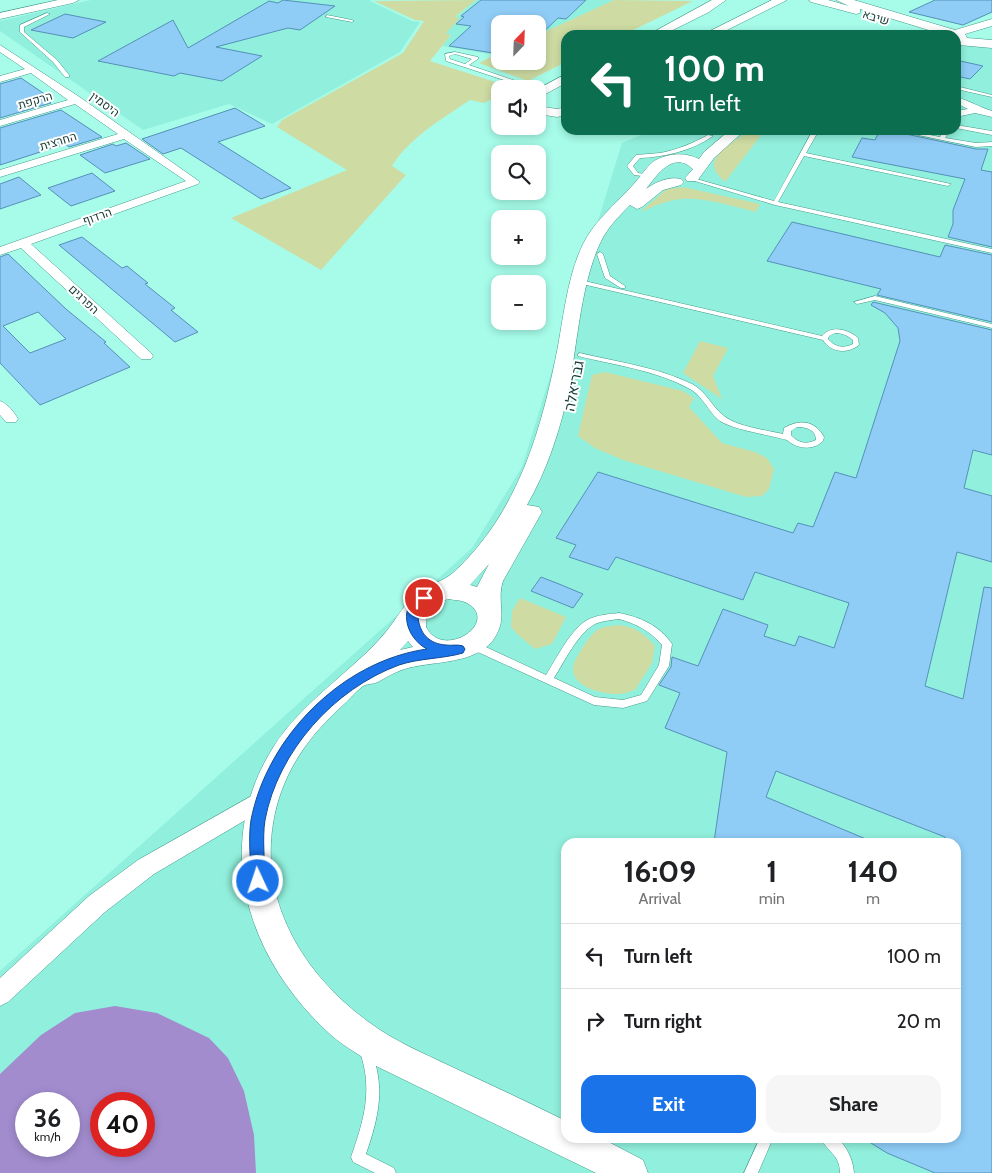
<!DOCTYPE html>
<meta charset="utf-8">
<style>
body{margin:0;font-family:Cabin,Heebo,sans-serif;background:#f6f6f6;color:#202124;height:100vh;display:flex;flex-direction:column;font-size:19px;white-space:nowrap}
*{box-sizing:border-box;margin:0}
p{font-size:16px;color:#757577}
.icon{flex:none;width:28px;height:28px;fill:none;stroke:currentColor;stroke-width:2;stroke-linecap:round;stroke-linejoin:round}
.map{position:relative;flex:1;overflow:hidden}
.side{position:absolute;left:561px;top:838px;width:400px;height:305px;display:flex;flex-direction:column;background:#fff;border-radius:15px;box-shadow:0 2px 8px #0003}
.side>*{flex:none}
.banner{position:absolute;left:561px;top:30px;width:400px;height:105px;border-radius:15px;box-shadow:0 2px 8px #0003;background:#0b6e4f;color:#fff;overflow:hidden}
.needle{width:32px;rotate:23deg}
.buttons{position:absolute;left:491px;top:15px;display:grid;gap:10px}
.buttons a{display:grid;place-items:center;width:55px;height:55px;border-radius:10px;background:#fff;box-shadow:0 2px 8px #0003;font-size:25px}
.speed{position:absolute;left:15px;top:1092px;display:flex;gap:10px;font-size:25px;font-weight:700;text-align:center}
.speed>*{display:grid;place-content:center;width:65px;height:65px;border-radius:50%;background:#fff;box-shadow:0 2px 8px #0003;line-height:1}
.speed small{font-size:12px;font-weight:400}
.speed .limit{border:8px solid #d22;background:#fff;color:#111}
.pin{position:absolute;display:grid;place-items:center;width:42px;height:42px;color:#fff;margin:-21px;border:2px solid #fff;border-radius:50%;box-shadow:0 1px 5px #0007}
.me{position:absolute;width:55px;margin:-28px;rotate:357deg;stroke-linejoin:round;filter:drop-shadow(0 0 4px #0008)}
.turn{display:flex;align-items:center;gap:18px;height:105px;padding:0 20px;font-size:22px}
.turn .icon{width:65px;height:65px;stroke-width:2.5}
.turn b{display:block;font-size:35px;line-height:42px}
.eta{display:flex;justify-content:space-evenly;align-items:center;height:85px;text-align:center}
.eta b{font-size:30px;font-weight:800;line-height:35px}
.cta{display:flex;gap:10px;margin-top:auto;padding:10px 20px}
.cta a{flex:1;height:58px;border-radius:15px;background:#1a73e8;color:#fff;font-size:20px;font-weight:800;line-height:58px;text-align:center}
.cta a+a{background:#f6f6f6;color:#202124}
ul{padding:0;list-style:none}
li{display:flex;align-items:center;gap:15px;height:65px;padding:0 20px;border-top:1px solid #e0e0e0}
li div{flex:1}
li b{display:block;font-size:19px}
li em{font-style:normal}
.map>svg:first-child{display:block}
.built{fill:#91f0dd;fill-rule:evenodd}
.green{fill:#cedca3}
.water{fill:#a28cce;fill-rule:evenodd}
.building{fill:#8fcdf7;stroke:#5491b8;fill-rule:evenodd}
.lines{fill:none;stroke-linecap:round;stroke-linejoin:round}
.lane-casing{stroke:#449a8a;stroke-width:1}
.street-casing{stroke:#449a8a;stroke-width:1}
.secondary-casing{stroke:#449a8a;stroke-width:1}
.lane{fill:#fff;fill-rule:evenodd}
.street{fill:#fff;fill-rule:evenodd}
.secondary{fill:#fff;fill-rule:evenodd}
.route{fill:#1a73e8;stroke:#114b97}
.labels{text-anchor:middle;dominant-baseline:central;stroke-width:4;stroke-linejoin:round;paint-order:stroke}
.far-street-label{font-size:12px;fill:#183c35;stroke:#fff}
.street-label{font-size:15px;fill:#183c35;stroke:#fff}
</style>
<div class="map">
<svg width="992" height="1173" viewBox="0 0 992 1173">
<rect width="100%" height="100%" fill="#a6fce9"/>
<path class="built" d="M91 0H371L370 1 412 21 420 22 400 52 272 124 229 104 143 130 0 31V21Z
M476 0H614L538 35V24H500V52L495 55 442 46 451 35 446 34 455 18Z
M956 42 992 46V1173H0V971L472 548 522 467 622 143 653 130H956ZM566 842H956V1138H566ZM26 1104H69V1146H26ZM101 1104H144V1146H101Z"/>
<path class="green" d="M476 0 455 17 460 18 446 33 451 35 430 61 514 88 500 89V95L484 103 470 100C442 119 410 137 392 166L406 175 321 270 231 218 347 170 277 127 282 120 403 53 424 21 415 20 374 1Z
M614 0 693 1 623 35H566V62L528 81 479 63 500 52V61H538V35Z
M751 130H765L725 182C720 177 714 172 714 165 713 152 742 136 751 130Z
M683 187 760 204 756 212C730 206 697 194 670 201 660 203 650 208 640 212L667 189Z
M700 341 728 348 713 376 722 399 683 373Z
M605 372 683 391 694 398 689 407 722 443 755 452 767 458 774 469 769 489 762 496 746 497 623 460 595 448 578 436 592 375Z
M520 598 566 617 552 644 535 649 518 635 511 627 512 611Z
M620 625C636 628 644 633 655 646L652 663 635 690C630 691 625 694 620 694 605 695 573 688 573 669 572 661 590 635 597 630 603 626 612 626 620 625Z"/>
<path class="water" d="M115 1006 157 1013 209 1038 228 1058 244 1091 254 1135 256 1173H0V1074L41 1035 75 1013ZM26 1104H69V1146H26ZM101 1104H144V1146H101Z"/>
<path class="building" d="M283 0 335 6 300 30 288 28 216 47 262 56 222 81 180 73 174 76 98 61 173 20 188 48 269 1 278 3Z
M481 0H586L566 19 558 18 538 37V24H500V46L493 53 449 46 471 26 456 24 464 17 461 16Z
M935 0H992V12L963 25 909 12Z
M65 14 106 22 73 38 31 30Z
M956 60 983 66 970 79 956 76Z
M21 78 52 99 48 100 51 103 0 118V84Z
M235 108 265 126 218 142 291 188 261 199 181 148 163 154 142 139Z
M61 110 102 137 69 147 65 144 0 165V128Z
M880 130 892 131 976 149H988L981 170 992 172V247L948 237 953 224V210L965 179 852 157 862 138 875 140Z
M126 143 150 159 105 173 80 155 113 144 116 146Z
M92 173 115 191 71 206 48 188Z
M19 177 41 195 0 209V184Z
M792 222 940 257 945 245 992 255V322L877 295 881 289 767 261Z
M82 237 122 268 127 266 148 283 145 284 175 308 171 310 198 332 175 342 59 245Z
M8 254 66 309 106 342 104 343 130 367 40 405 0 363V257ZM38 312 66 339 30 353 3 326Z
M873 302 992 330V455L973 450 964 488 992 496V562L957 552 925 686 963 699 984 587 992 588V1173H935L887 1153 863 1138H956V842H944L945 837 776 771 766 797 873 842H714L727 752 665 728 680 693 659 685 671 667 672 657 698 666 723 609 768 625 764 636 795 646 799 636 834 648 849 603 755 572 743 600 616 557 608 570 569 557 576 545 556 538 598 472 793 533 798 523 813 527 835 472 856 478 900 341 898 328 885 313 871 305Z
M541 577 559 584 583 594 573 608 531 591Z"/>
<g class="lines">
<defs>
<path id="lane" d="M47 13 50 14 24 27V32L57 60 69 75V77H65L53 62 20 32V25Z
M327 15 352 20 354 21 352 22 326 17Z
M455 52 478 57V59L469 65 545 91 543 92 538 91V89H531L446 61 445 54ZM455 54 472 59 465 64 450 59 449 56Z
M956 86 992 95V97L956 89Z
M956 125 992 131V135L956 128Z
M813 130H819L806 153 951 184 948 186 804 156 778 202 992 249V253L775 205 688 179 693 178 774 201Z
M894 130H905L940 137 944 130H950L945 138 976 143 992 142V146L976 147Z
M708 135 713 136C692 151 664 157 640 158L633 166 638 173 651 175V177L634 175 627 166 636 155C644 154 652 154 660 153 677 150 693 143 708 135Z
M600 252 603 254 610 276 625 286V288H621L605 278 597 254Z
M580 280 822 336C831 325 848 329 858 338L859 345C848 354 831 353 823 340L578 283V281ZM835 333C842 333 847 335 853 340V344C843 349 835 347 828 339L829 336Z
M875 296 992 324V328L875 300 857 304 854 302Z
M580 353C617 362 657 367 692 384 706 391 712 407 724 416 738 427 766 430 783 434L784 428C799 419 815 420 824 437L823 441C813 451 797 449 787 440 770 435 734 430 720 421 708 412 703 395 688 388 655 370 614 365 578 356V354ZM797 427C805 427 816 429 816 440 806 445 798 443 791 435V431Z
M619 613C640 617 659 625 672 644L669 666 647 701 623 708 594 705 469 648 467 645 469 642H475L546 675C557 658 571 628 589 619 598 615 609 614 619 613ZM619 619C637 624 650 631 662 645L659 665 641 695 623 700 595 697 554 678C564 662 578 633 595 624 602 621 611 620 619 619Z
M366 1046 370 1048C386 1086 379 1116 366 1154L394 1168 396 1173H375L353 1162 351 1157C364 1120 373 1090 360 1052L362 1048Z
M760 1138H773L758 1173H744Z
M821 1138H837C847 1147 853 1159 854 1173H840C840 1154 827 1152 821 1138Z"/>
<path id="street" d="M0 45 81 98 200 182 198 184 31 244 151 353 153 356 151 359H141L21 248 0 255V247L186 181 124 139 0 177V170L118 134 75 104 0 126V120L68 100 31 73 0 82V76L25 69 0 52Z
M956 97C970 101 979 107 992 111V117L975 113 956 117V111L968 109 956 103Z
M0 401C8 404 14 412 18 419L16 422H6L0 415Z
M264 789 271 791 274 798 271 805 154 874 105 912 8 1002 0 1006V978L89 896 138 860Z"/>
<path id="secondary" d="M58 0H79L73 3 0 19V13Z
M712 0H726L709 12 663 35H648Z
M772 0H787L717 35H702Z
M809 0H828L849 6 836 0H854L955 30 992 19V26L965 34 967 38 992 40V48L959 45 956 44V35H945L860 9V13L856 14 811 2Z
M566 74V83L538 98V89Z
M538 106 557 109 566 107V115L557 117 538 114Z
M730 130H745L714 158 697 181H687L685 178 693 169C673 150 657 175 646 189 655 182 670 176 681 179L684 182 681 185 663 190 642 207 637 209 630 205C621 214 612 223 605 234 581 274 577 348 568 394 559 433 547 470 527 505L539 507 542 512 503 581C497 598 505 614 499 629 486 665 439 660 408 668 397 671 388 676 378 682 373 684 367 684 363 686 355 692 349 700 342 706 309 736 285 769 275 813 256 898 302 974 370 1023 394 1041 423 1053 450 1066 489 1084 528 1102 566 1121V1138H601L643 1160 648 1173H596L378 1067C362 1056 346 1048 331 1035 248 960 210 847 274 746 301 704 344 677 378 641 392 627 401 608 415 594 427 584 442 583 454 572 518 513 542 429 558 346 564 313 568 275 583 244 595 220 615 205 632 186 640 178 645 168 654 161 668 153 685 152 699 159L704 152ZM489 564 477 587 470 585ZM448 599C454 600 462 600 467 603 501 622 443 661 426 627L427 611 437 603ZM408 641 413 647 400 650Z"/>
</defs>
<use href="#lane" class="lane-casing"/>
<use href="#street" class="street-casing"/>
<use href="#secondary" class="secondary-casing"/>
<use href="#lane" class="lane"/>
<use href="#street" class="street"/>
<use href="#secondary" class="secondary"/>
</g>
<path class="route" d="M424 594 430 598 418 616C419 633 429 644 446 645 452 646 457 644 463 646L465 649 463 653C442 659 420 658 399 665 334 689 278 751 265 820 262 839 265 862 265 881L263 886 258 888 253 886 251 881C251 862 248 839 251 820 267 737 342 661 427 649 405 638 396 603 424 594Z"/>
<g class="labels">
<g class="far-street-label">
<text transform="translate(876 17) rotate(16)">שיבא</text>
<text transform="translate(35 100) rotate(-17)">הרקפת</text>
<text transform="translate(105 104) rotate(36)">היסמין</text>
<text transform="translate(58 141) rotate(-17)">החרצית</text>
<text transform="translate(97 216) rotate(-20)">הרדוף</text>
<text transform="translate(84 299) rotate(43)">הפרגים</text>
</g>
<g class="street-label">
<text transform="translate(574 386) rotate(-79)">גבריאלה</text>
</g>
</g>
</svg>
<div class="buttons">
<a><svg class="needle" viewBox="-14 -14 28 28"><path d="M0-13l5 13h-10z" fill="#e53935"/><path d="M0 13l5-13h-10z" fill="#757577"/></svg></a>
<a><svg class="icon" aria-label="sound" viewBox="0 0 24 24"><path d="M4 9h4l5-4v14l-5-4H4zM17 9q2 3 0 6"/></svg></a>
<a><svg class="icon" aria-label="search" viewBox="0 0 24 24"><circle cx="10" cy="10" r="6"/><path d="M15 15l6 6"/></svg></a>
<a>+</a>
<a>−</a>
</div>
<div class="speed"><div>36<small>km/h</small></div><div class="limit">40</div></div>
<div class="pin" style="left:424px;top:598px;background:#d93025"><svg class="icon" aria-label="arrive" viewBox="0 0 24 24"><path d="M6 21V4h12l-3 4 3 4H6"/></svg></div>
<svg class="me" style="left:258px;top:881px" viewBox="-20 -20 40 40"><circle r="17" fill="#1a73e8" stroke="#fff" stroke-width="3"/><path d="M0-11L8 9 0 5-8 9z" fill="#fff"/></svg>
<div class="banner">
<div class="turn"><svg class="icon" aria-label="left" viewBox="0 0 24 24"><path d="M17 20v-9H6M10 6l-5 5 5 5"/></svg><div><b>100 m</b>Turn left</div></div>
</div>
<section class="side">
<div class="eta">
<div><b>16:09</b><p>Arrival</p></div>
<div><b>1</b><p>min</p></div>
<div><b>140</b><p>m</p></div>
</div>
<ul>
<li><svg class="icon" aria-label="left" viewBox="0 0 24 24"><path d="M17 20v-9H6M10 6l-5 5 5 5"/></svg><div><b>Turn left</b></div><em>100 m</em></li>
<li><svg class="icon" aria-label="right" viewBox="0 0 24 24"><path d="M7 20v-9h11M14 6l5 5-5 5"/></svg><div><b>Turn right</b></div><em>20 m</em></li>
</ul>
<div class="cta"><a>Exit</a><a>Share</a></div>
</section>
</div>
